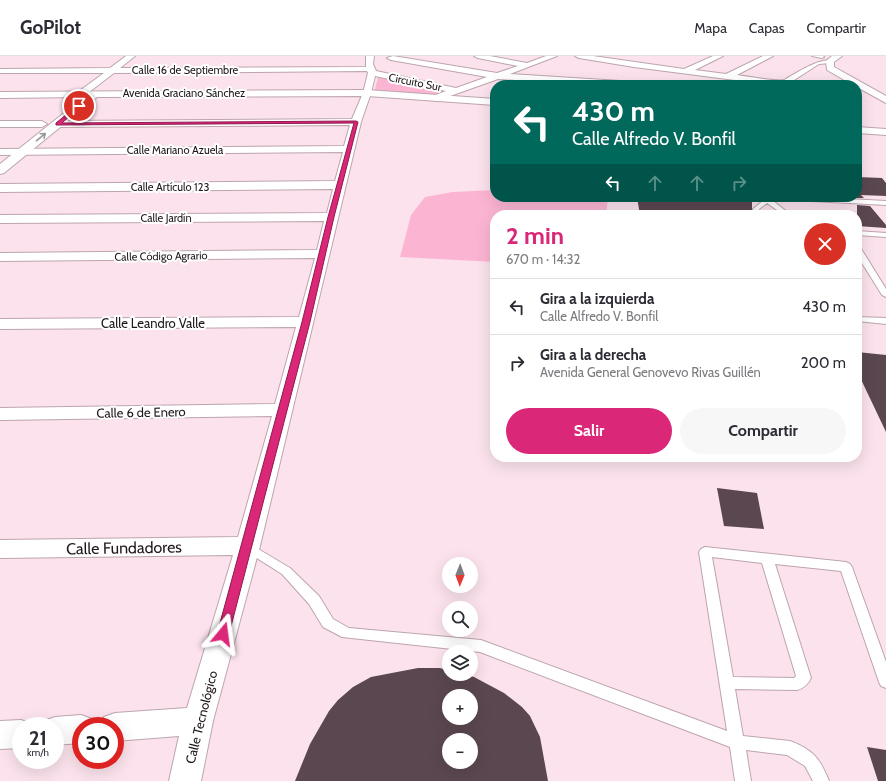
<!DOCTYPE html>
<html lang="es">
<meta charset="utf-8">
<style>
body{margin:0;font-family:Cabin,sans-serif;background:#f7f7f7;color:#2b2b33;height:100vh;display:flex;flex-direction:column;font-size:15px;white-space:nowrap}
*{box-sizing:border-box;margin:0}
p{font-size:13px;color:#7c7c81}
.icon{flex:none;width:22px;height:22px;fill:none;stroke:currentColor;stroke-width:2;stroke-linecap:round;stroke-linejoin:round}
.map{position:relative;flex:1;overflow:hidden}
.sheet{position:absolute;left:490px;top:154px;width:372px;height:252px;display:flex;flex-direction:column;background:#fff;border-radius:16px;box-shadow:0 4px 16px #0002}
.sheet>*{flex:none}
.banner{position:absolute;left:490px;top:24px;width:372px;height:122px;border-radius:16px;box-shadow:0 4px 16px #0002;background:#00695c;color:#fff;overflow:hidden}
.needle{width:26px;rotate:181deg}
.fabs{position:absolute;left:442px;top:501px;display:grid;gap:8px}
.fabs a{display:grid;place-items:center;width:36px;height:36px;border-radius:50%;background:#fff;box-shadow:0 4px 16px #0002;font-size:20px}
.speed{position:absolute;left:12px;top:661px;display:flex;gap:8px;font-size:20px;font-weight:700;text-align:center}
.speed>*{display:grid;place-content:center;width:52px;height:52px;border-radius:50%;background:#fff;box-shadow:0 4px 16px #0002;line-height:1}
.speed small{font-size:10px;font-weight:400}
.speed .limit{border:6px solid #d22;background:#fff;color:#111}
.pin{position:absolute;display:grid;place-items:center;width:34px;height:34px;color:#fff;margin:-17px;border:2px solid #fff;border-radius:50%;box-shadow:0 1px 4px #0007}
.me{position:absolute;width:44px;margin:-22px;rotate:16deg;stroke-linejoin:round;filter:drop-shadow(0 0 3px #0008)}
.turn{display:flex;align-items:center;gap:14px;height:84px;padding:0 16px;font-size:18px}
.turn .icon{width:52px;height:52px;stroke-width:2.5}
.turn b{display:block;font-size:28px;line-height:34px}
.lanes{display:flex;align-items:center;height:38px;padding:0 16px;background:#0003;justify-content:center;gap:20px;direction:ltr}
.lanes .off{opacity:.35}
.round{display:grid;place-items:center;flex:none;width:42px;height:42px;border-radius:21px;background:#f7f7f7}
.head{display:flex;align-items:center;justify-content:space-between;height:68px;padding:0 16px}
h1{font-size:24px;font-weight:700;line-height:30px;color:#db2777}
.primary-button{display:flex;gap:8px;margin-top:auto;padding:8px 16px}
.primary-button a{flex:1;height:46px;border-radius:24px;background:#db2777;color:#fff;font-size:16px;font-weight:700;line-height:46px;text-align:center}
.primary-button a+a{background:#f7f7f7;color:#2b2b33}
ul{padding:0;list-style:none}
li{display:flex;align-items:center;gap:12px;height:56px;padding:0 16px;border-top:1px solid #e1e1e2}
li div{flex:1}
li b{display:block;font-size:15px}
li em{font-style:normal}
header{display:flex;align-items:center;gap:24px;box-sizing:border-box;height:56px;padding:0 20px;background:#fff;border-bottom:1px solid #e1e1e2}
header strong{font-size:19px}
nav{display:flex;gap:22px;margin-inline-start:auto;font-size:14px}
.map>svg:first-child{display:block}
.green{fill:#fbb5d3}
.building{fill:#5b4750;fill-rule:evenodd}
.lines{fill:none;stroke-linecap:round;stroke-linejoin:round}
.service-casing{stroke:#bda5ae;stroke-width:2}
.minor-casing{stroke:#bda5ae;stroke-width:2}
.tertiary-casing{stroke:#bda5ae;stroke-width:2}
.service{fill:#fff;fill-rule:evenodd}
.minor{fill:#fff;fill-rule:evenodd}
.tertiary{fill:#fff;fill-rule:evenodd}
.oneway{stroke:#9a9798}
.route{fill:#db2777;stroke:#8e194d}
.labels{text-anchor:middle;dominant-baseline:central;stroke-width:4;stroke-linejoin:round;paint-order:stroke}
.far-street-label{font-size:11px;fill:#1f171a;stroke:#fff}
.street-label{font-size:13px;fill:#1f171a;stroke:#fff}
.near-street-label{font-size:16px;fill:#1f171a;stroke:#fff}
</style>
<header>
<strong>GoPilot</strong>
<nav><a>Mapa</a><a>Capas</a><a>Compartir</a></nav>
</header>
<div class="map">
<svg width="886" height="725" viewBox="0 0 886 725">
<rect width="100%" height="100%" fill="#fbe2ec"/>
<path class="green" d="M378 21 446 36 431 41 374 37Z
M495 134V141H608L606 159H495V206L400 201 411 159 425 141 453 136Z"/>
<path class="building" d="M857 121 882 122 886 127V140L861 139 864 142H857Z
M637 141H686L687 143 752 146V159H640Z
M857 149 870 150 886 169V172L857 170Z
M857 296 886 299V376L857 315Z
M717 432 757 437 764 473 724 470Z
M418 612H440L449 615V618H465L474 621 504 637 522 651 530 660 540 681 548 725H295L310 688 329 655 338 644 353 631 371 621ZM449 640H471V662H449ZM449 684H471V706H449Z
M867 691 886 694V725H878Z"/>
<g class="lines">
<defs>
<path id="service" d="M812 0H823L824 1 822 2Z
M762 141H768L791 159H784L767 147 759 153 761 159H755L753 153 764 144Z
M772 141H810L886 145V149L775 143Z
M857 175 886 177V181L857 179Z
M857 191H860L886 233V241L882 239 857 199Z
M857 261 886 262V268L857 265Z
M248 487 290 512 319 540 333 563 349 572 481 584 727 675 699 496 701 493 705 491 846 506 850 508 852 511 886 606V632L881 630 879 626 841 515 775 508 811 622C808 628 804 632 797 634L735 633 743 680 790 685C814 694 820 703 829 725H813L805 710 787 699 746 694 751 725H735L730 691 480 596 342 581 323 571 309 548 282 518 244 494 242 491 244 488ZM712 501 762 507 796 620 794 622 733 621Z"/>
<path id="minor" d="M126 0H135L120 12 366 11V0H374L373 8 376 15 456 32 487 21 391 4 387 2 393 0 497 17 518 10 478 2 474 0H490L527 7 546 0H557L510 18 636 26 640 29H596L498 23 436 45 433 44 431 42 433 40 446 35 375 20 371 37 361 66 260 490 213 665 201 725H169L179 680 115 685V670H100L104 661 115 657 187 652 233 499 0 502V484L238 481 272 360 0 364V352L275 348 296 271 0 273V263L299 261 315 202 0 205V197L317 194 324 165 0 167V159L327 157 333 133 0 136V128L335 125 343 96 0 99V93L344 90 350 69 57 71 52 68 57 65 352 63 363 37 368 17 367 15 114 17 84 40 81 41 77 38 78 36 104 17H0V13L110 12Z
M575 0H593L684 13 713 0H723L695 14 726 18 763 0H773L737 19C745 20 778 26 784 24 795 18 821 0 834 5L830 7 819 8 791 26 798 29H773L634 11 579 2Z
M0 65H42L47 68 42 71H0Z
M81 659 92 663 95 670H81V687L55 689V670H42L44 665 55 661Z
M21 664 32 668 33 670H21V692L0 693V665Z"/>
<path id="tertiary" d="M832 0H842L834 6V11L886 40V47L857 31V29H853L827 14 826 5Z
M367 34 495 43V49L367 40 97 41 4 117 0 118V108L84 41 0 42V36Z
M857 71 886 73V79L857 77Z"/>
</defs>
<use href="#service" class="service-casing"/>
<use href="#minor" class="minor-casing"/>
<use href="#tertiary" class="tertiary-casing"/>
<use href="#service" class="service"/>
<use href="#minor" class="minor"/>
<use href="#tertiary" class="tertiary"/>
</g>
<defs><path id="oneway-shaft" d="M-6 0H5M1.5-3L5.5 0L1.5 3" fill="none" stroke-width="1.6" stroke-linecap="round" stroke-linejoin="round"/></defs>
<use class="oneway" href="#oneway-shaft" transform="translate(41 81) rotate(-39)"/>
<path class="route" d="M78 49 81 50 62 67 356 65 358 66 334 161 310 266 229 578 227 582 223 583 219 582 217 578 302 266 328 161 354 67 56 69V67Z"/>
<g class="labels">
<g class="far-street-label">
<text x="185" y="14">Calle 16 de Septiembre</text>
<text transform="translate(415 26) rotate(11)">Circuito Sur</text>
<text x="184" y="37">Avenida Graciano Sánchez</text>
<text x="175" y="94">Calle Mariano Azuela</text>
<text x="170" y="131">Calle Artículo 123</text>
<text x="166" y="162">Calle Jardín</text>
<text transform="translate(161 200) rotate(-1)">Calle Código Agrario</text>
</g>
<g class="street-label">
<text x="153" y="267">Calle Leandro Valle</text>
<text transform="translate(141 356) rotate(-1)">Calle 6 de Enero</text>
<text transform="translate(201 661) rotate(-76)">Calle Tecnológico</text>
</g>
<g class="near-street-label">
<text transform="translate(124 492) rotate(-1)">Calle Fundadores</text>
</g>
</g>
</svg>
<div class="fabs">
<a><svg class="needle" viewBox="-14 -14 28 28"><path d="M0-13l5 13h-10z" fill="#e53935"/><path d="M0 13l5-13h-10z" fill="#7c7c81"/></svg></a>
<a><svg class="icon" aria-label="search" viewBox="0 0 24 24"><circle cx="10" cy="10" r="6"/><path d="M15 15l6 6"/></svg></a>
<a><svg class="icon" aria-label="layers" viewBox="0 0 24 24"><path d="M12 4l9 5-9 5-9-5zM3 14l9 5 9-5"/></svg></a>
<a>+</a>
<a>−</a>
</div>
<div class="speed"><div>21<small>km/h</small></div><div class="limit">30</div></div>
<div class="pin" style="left:79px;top:50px;background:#d93025"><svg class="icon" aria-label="arrive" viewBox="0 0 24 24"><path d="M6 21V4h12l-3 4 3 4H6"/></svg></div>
<svg class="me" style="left:223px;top:578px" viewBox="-20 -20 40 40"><path d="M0-17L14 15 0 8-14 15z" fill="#db2777" stroke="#fff" stroke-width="4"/></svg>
<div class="banner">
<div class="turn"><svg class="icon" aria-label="left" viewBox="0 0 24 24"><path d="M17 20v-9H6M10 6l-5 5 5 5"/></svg><div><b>430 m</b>Calle Alfredo V. Bonfil</div></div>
<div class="lanes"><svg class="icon" aria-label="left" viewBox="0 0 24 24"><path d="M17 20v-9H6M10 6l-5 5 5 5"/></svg><svg class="icon off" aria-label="ahead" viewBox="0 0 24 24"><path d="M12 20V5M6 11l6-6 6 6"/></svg><svg class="icon off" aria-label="ahead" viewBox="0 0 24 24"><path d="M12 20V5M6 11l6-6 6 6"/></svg><svg class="icon off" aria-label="right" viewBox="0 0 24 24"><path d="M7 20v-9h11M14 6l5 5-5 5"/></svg></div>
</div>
<section class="sheet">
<div class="head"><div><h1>2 min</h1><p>670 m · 14:32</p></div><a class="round" style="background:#d93025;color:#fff"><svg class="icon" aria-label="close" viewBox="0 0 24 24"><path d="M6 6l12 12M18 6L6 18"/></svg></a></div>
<ul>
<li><svg class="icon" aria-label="left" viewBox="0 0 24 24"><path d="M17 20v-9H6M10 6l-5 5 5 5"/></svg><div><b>Gira a la izquierda</b><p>Calle Alfredo V. Bonfil</p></div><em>430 m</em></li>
<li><svg class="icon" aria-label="right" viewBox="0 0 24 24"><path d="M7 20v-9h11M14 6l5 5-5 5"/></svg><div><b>Gira a la derecha</b><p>Avenida General Genovevo Rivas Guillén</p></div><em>200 m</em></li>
</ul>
<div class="primary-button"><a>Salir</a><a>Compartir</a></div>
</section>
</div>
